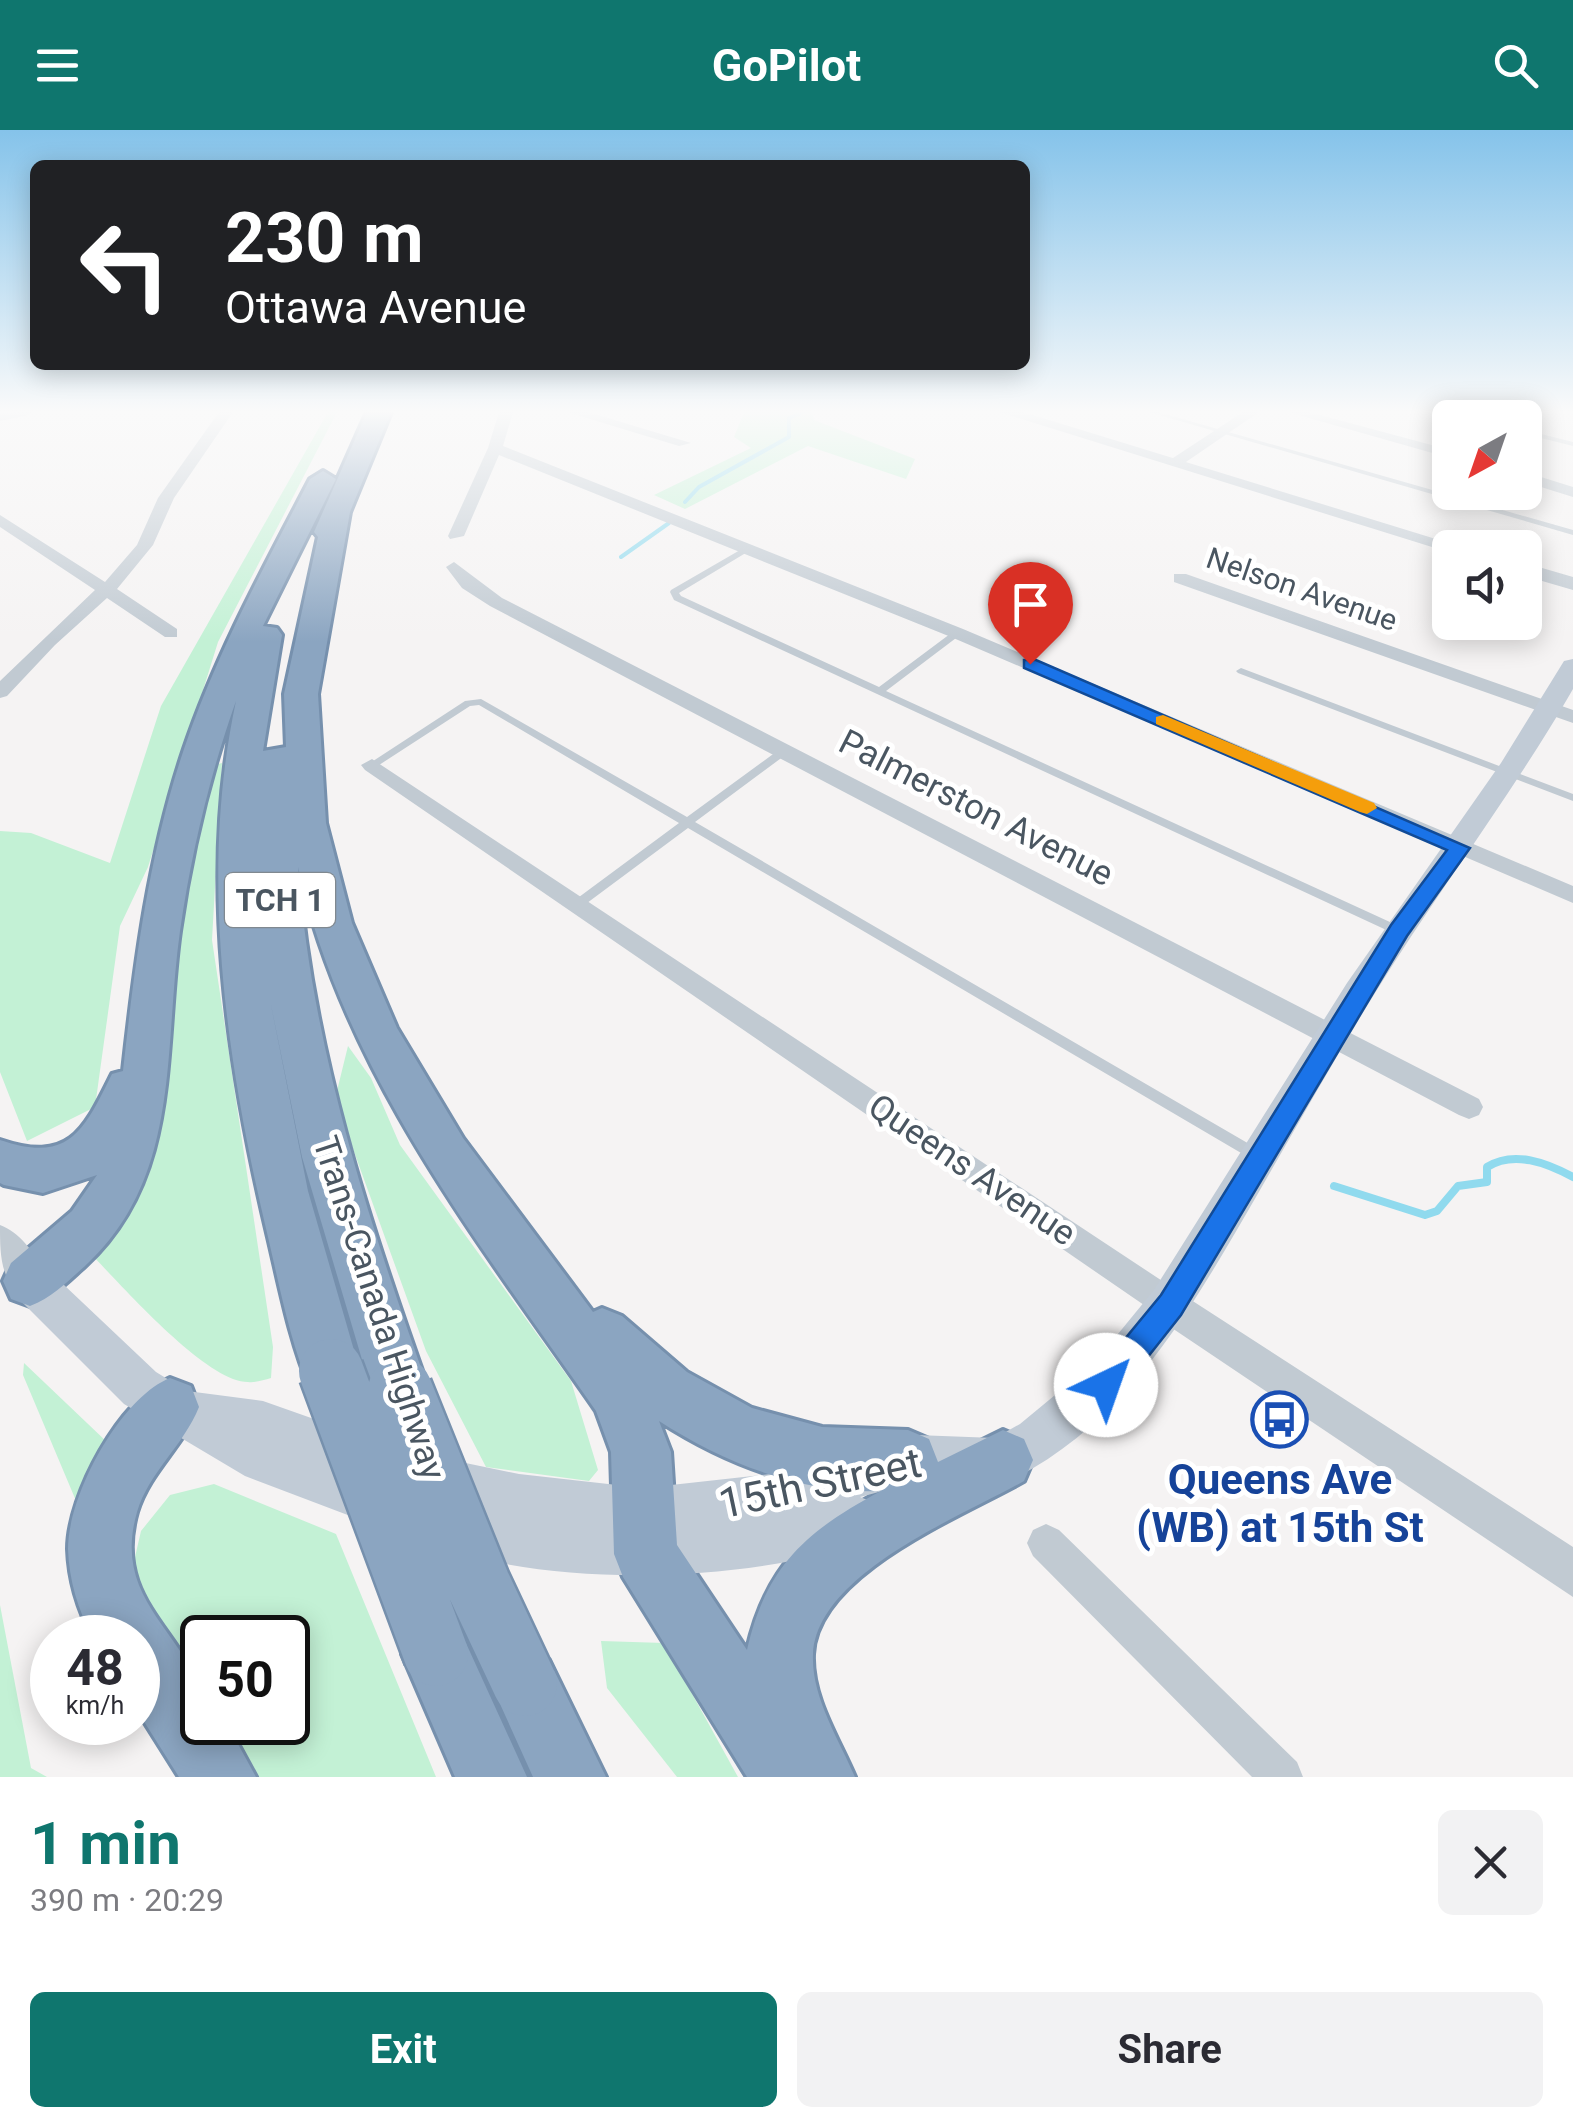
<!DOCTYPE html>
<meta charset="utf-8">
<style>
body{margin:0;font-family:Roboto,sans-serif;background:#f2f2f3;color:#2b2b33;height:100vh;display:flex;flex-direction:column;font-size:38px;white-space:nowrap}
*{box-sizing:border-box;margin:0}
p{font-size:32px;color:#7c7c81}
.icon{flex:none;width:55px;height:55px;fill:none;stroke:currentColor;stroke-width:2;stroke-linecap:round;stroke-linejoin:round}
.map{position:relative;height:1647px;overflow:hidden}
.side{display:flex;flex-direction:column;background:#fff;flex:1}
.side>*{flex:none}
.top-card{position:absolute;left:30px;top:30px;width:1000px;height:210px;border-radius:15px;box-shadow:0 5px 25px #0003;background:#202124;color:#fff;overflow:hidden}
.needle{width:65px;rotate:220deg}
.controls{position:absolute;left:1432px;top:270px;display:grid;gap:20px}
.controls a{display:grid;place-items:center;width:110px;height:110px;border-radius:15px;background:#fff;box-shadow:0 5px 25px #0003;font-size:50px}
.speed{position:absolute;left:30px;top:1485px;display:flex;gap:20px;font-size:50px;font-weight:700;text-align:center}
.speed>*{display:grid;place-content:center;width:130px;height:130px;border-radius:50%;background:#fff;box-shadow:0 5px 25px #0003;line-height:1}
.speed small{font-size:25px;font-weight:400}
.speed .limit{border:5px solid #111;border-radius:15px;background:#fff;color:#111}
.pin{position:absolute;display:grid;place-items:center;width:85px;height:85px;color:#fff;margin:-102px -42px;border-radius:50% 50% 50% 0;rotate:-45deg;box-shadow:0 0 10px #0007}
.pin .icon{rotate:45deg}
.me{position:absolute;width:110px;margin:-55px;rotate:42deg;stroke-linejoin:round;filter:drop-shadow(0 0 8px #0008)}
.turn{display:flex;align-items:center;gap:35px;height:210px;padding:0 30px;font-size:45px}
.turn .icon{width:130px;height:130px;stroke-width:2.5}
.turn b{display:block;font-size:70px;line-height:85px}
.round{display:grid;place-items:center;flex:none;width:105px;height:105px;border-radius:15px;background:#f2f2f3}
.overview{display:flex;align-items:center;justify-content:space-between;height:170px;padding:0 30px}
h1{font-size:60px;font-weight:700;line-height:75px;color:#0f766e}
.button{display:flex;gap:20px;margin-top:auto;padding:20px 30px}
.button a{flex:1;height:115px;border-radius:15px;background:#0f766e;color:#fff;font-size:40px;font-weight:700;line-height:115px;text-align:center}
.button a+a{background:#f2f2f3;color:#2b2b33}
header{display:flex;justify-content:space-between;align-items:center;height:130px;padding:0 30px;background:#0f766e;color:#fff;font-size:45px;font-weight:700}
.map>svg:first-child{display:block}
.green{fill:#c3f1d5}
.lines{fill:none;stroke-linecap:round;stroke-linejoin:round}
.stream-far1{stroke:#90daee;stroke-width:4}
.stream{stroke:#90daee;stroke-width:8}
.motorway-casing{stroke:#7690ad;stroke-width:6}
.service{fill:#c1cad2;fill-rule:evenodd}
.minor{fill:#c1cad2;fill-rule:evenodd}
.tertiary{fill:#c1cad2;fill-rule:evenodd}
.secondary{fill:#c1cbd6;fill-rule:evenodd}
.motorway{fill:#8ba5c1;fill-rule:evenodd}
.motorway-bridge-casing{stroke:#7690ad;stroke-width:69;stroke-linecap:butt}
.motorway-bridge{stroke:#8ba5c1;stroke-width:64}
.route{fill:#1a73e8;stroke:#114b97;stroke-width:2.5}
.slow{fill:#f59e0b}
.labels{text-anchor:middle;dominant-baseline:central;stroke-width:10;stroke-linejoin:round;paint-order:stroke}
.far-street-label{font-size:30px;fill:#4a5661;stroke:#fff}
.shield{fill:#fff;stroke:#808990;stroke-width:2.5}
.shield-label{font-size:32px;font-weight:bold;fill:#4a5661}
.street-label{font-size:35px;fill:#4a5661;stroke:#fff}
.near-transit-label{font-size:42px;font-weight:bold;fill:#164399;stroke:#fff}
.near-street-label{font-size:42px;fill:#4a5661;stroke:#fff}
</style>
<header><svg class="icon" aria-label="menu" viewBox="0 0 24 24"><path d="M4 6h16M4 12h16M4 18h16"/></svg>GoPilot<svg class="icon" aria-label="search" viewBox="0 0 24 24"><circle cx="10" cy="10" r="6"/><path d="M15 15l6 6"/></svg></header>
<div class="map">
<svg width="1573" height="1647" viewBox="0 0 1573 1647">
<rect width="100%" height="100%" fill="#f5f3f3"/>
<path class="green" d="M328 282H337L218 512 148 737 120 796 95 977 27 1011 0 942V701L31 703 110 733 161 576Z
M744 282H812L814 290 915 329 906 349 808 316 685 379 654 365 751 318 734 307Z
M222 633 212 810 273 1217 271 1248C264 1250 255 1253 248 1252 205 1252 118 1151 87 1120L151 1008 172 917 176 785 206 637Z
M348 916 371 948 400 1015 571 1251 598 1340 589 1351 486 1337 426 1221 335 969Z
M24 1233 108 1313 82 1385 23 1245Z
M214 1354 336 1404 436 1647H250L214 1593 288 1592V1508H202V1576L134 1463 135 1427 141 1401 170 1365Z
M0 1475 31 1638 47 1647H0Z
M601 1511 664 1513 738 1647H677L607 1558Z"/>
<g class="lines">
<path class="stream-far1" d="M685 372 699 357 789 307V288L803 282
M621 427 669 393"/>
<path class="stream" d="M1334 1056 1425 1085 1437 1081 1458 1056 1487 1052V1037C1514 1020 1547 1033 1573 1047"/>
<defs>
<path id="motorway" d="M367 282H391L350 382 318 564 326 693 352 793 397 898 463 1008 593 1182 602 1178 622 1186 687 1242 752 1278 822 1297 908 1300 929 1309 938 1332 1003 1300 1024 1309 1033 1330 1024 1351C962 1386 817 1443 813 1524 811 1567 839 1609 855 1647H747L623 1447 614 1424 611 1322 596 1281C478 1111 344 943 298 737 312 919 368 1090 429 1260L420 1280 400 1289 380 1280 371 1260 302 1027 270 870 308 1061 360 1241 351 1261 331 1269 311 1261C290 1212 280 1158 268 1107 227 935 198 747 236 571 210 644 191 724 180 801 163 920 182 1047 85 1136 67 1152 53 1167 30 1176L11 1169 3 1151 11 1133 72 1081 97 1045 43 1063 4 1055 0 1053V1010C70 1034 84 1000 112 944L123 941C135 832 149 723 184 619 216 524 264 437 310 349L323 341 336 349 263 496 277 498 282 505 263 621 286 617 284 564 318 407 314 402ZM659 1291C724 1333 802 1364 881 1361 806 1401 766 1436 747 1520L677 1415 671 1322Z
M170 1248 191 1256 199 1277C184 1315 149 1342 137 1382 114 1462 171 1493 200 1555 205 1565 202 1581 202 1592H226L256 1647H179L138 1582V1508H93C78 1480 69 1450 68 1419 68 1365 120 1268 170 1248Z
M436 1490 460 1500 527 1647H455L402 1524 412 1500Z
M525 1520 549 1530 606 1647H533L491 1554 501 1530Z"/>
</defs>
<use href="#motorway" class="motorway-casing"/>
<path class="service" d="M1149 282H1158L1573 400V405Z
M1440 282H1450L1469 288H1456Z
M1525 300 1573 312V316L1525 304Z
M747 416 754 418 679 463 681 466 879 557 954 501H960V505L886 561 1403 798 1405 801 1403 804H1395L674 470 670 462 671 460Z
M1241 538 1573 664V671L1238 543 1236 541Z
M481 569 687 687 780 619H788V623L695 692 1263 1022 1265 1026 1263 1030 1258 1032 1253 1030 688 698 583 776H575L573 773 575 770 679 693 479 575 470 576 376 637H368L367 635 465 571Z"/>
<path class="minor" d="M31 282 29 285 0 291V283Z
M219 282H233L174 368 153 415 117 459 177 499V507H165L107 468 55 515 7 566 0 568V551L95 460 0 397V385L105 452 137 415 158 368Z
M499 282H513L503 316 963 499 1573 756V773L951 507 499 325 464 406 450 409 448 406 488 318Z
M567 282H588L691 313 679 316Z
M1243 282H1259L1183 334H1173V328Z
M1288 282H1309L1450 320V328Z
M1525 342 1573 357V367L1525 352Z
M454 432 502 468 1479 969 1483 977 1479 985 1469 989 1459 985 490 476 462 458 446 437Z
M1174 444H1186L1573 580V593L1174 452Z
M372 629 1182 1164 1187 1175 1182 1186 1171 1190 1160 1186 365 640 361 635Z
M1046 1394 1059 1400 1297 1632 1303 1647H1252L1033 1426 1027 1413 1033 1400Z"/>
<path class="tertiary" d="M999 282H1023L1465 418H1450L1448 422Z
M1525 433 1573 447V460L1525 446Z
M0 1095C22 1103 40 1130 49 1151L44 1164 30 1169C0 1156 0 1126 0 1095Z
M1171 1157 1573 1417V1467L1157 1188 1152 1175 1157 1162Z"/>
<path class="secondary" d="M1573 529V559L1566 571C1507 671 1436 764 1375 863 1335 928 1298 994 1260 1060 1192 1177 1123 1305 991 1359 948 1341 903 1355 860 1367L875 1373 882 1390 875 1407C764 1453 547 1460 435 1414L428 1397 435 1380 446 1375 415 1366 409 1349 415 1332 432 1326 519 1344 644 1358 779 1343 916 1305 995 1308 1020 1294 1095 1232 1154 1160 1347 853 1501 633 1564 531Z
M30 1132 45 1137 156 1242 187 1261 263 1271 382 1313 389 1329 382 1345 376 1348 399 1357 406 1374 399 1391 382 1398 245 1346 124 1274 15 1165 9 1151 15 1137Z"/>
<use href="#motorway" class="motorway"/>
<defs>
<path id="motorway-bridge" d="M331 1241 436 1524
M400 1260 478 1454 525 1554"/>
</defs>
<use href="#motorway-bridge" class="motorway-bridge-casing"/>
<use href="#motorway-bridge" class="motorway-bridge"/>
</g>
<linearGradient id="sky" x2="0" y2="1"><stop stop-color="#85c3ea"/><stop offset="0.55" stop-color="#fafafa"/><stop offset="1" stop-color="#fafafa" stop-opacity="0"/></linearGradient>
<rect width="1573" height="512" fill="url(#sky)"/>
<path class="route" d="M1024 530H1036L1470 718 1407 806 1181 1185 1117 1266 1106 1270 1096 1266 1091 1255 1096 1244 1161 1165 1391 795 1447 720 1024 538Z"/>
<path class="slow" d="M1163 585 1374 673 1377 678 1367 684 1360 682 1156 594V587Z"/>
<defs>
<symbol id="bus-ring" viewBox="-11 -11 22 22"><circle r="9.5" fill="#fff" stroke="#1a4fb4" stroke-width="1.5"/><path d="M-5-6H5V4H4V6H2V4H-2V6H-4V4H-5ZM-3.5-4V0h7V-4ZM-3.5 1.2v1.5H-2V1.2ZM2 1.2v1.5H3.5V1.2Z" fill="#1a4fb4"/></symbol>
</defs>
<g fill-rule="evenodd">
<use href="#bus-ring" x="1248" y="1258" width="63" height="63"/>
</g>
<g class="labels">
<g class="far-street-label">
<text transform="translate(1302 459) rotate(19)">Nelson Avenue</text>
</g>
<rect class="shield" x="225" y="743" width="110" height="54" rx="8"/>
<g class="shield-label">
<text x="280" y="770">TCH 1</text>
</g>
<g class="street-label">
<text transform="translate(976 678) rotate(27)">Palmerston Avenue</text>
<text transform="translate(972 1040) rotate(34)">Queens Avenue</text>
<text transform="translate(379 1178) rotate(72)">Trans-Canada Highway</text>
</g>
<g class="near-transit-label">
<text x="1280" y="1349">Queens Ave<tspan x="1280" dy="48">(WB) at 15th St</tspan></text>
</g>
<g class="near-street-label">
<text transform="translate(820 1353) rotate(-12)">15th Street</text>
</g>
</g>
</svg>
<div class="controls">
<a><svg class="needle" viewBox="-14 -14 28 28"><path d="M0-13l5 13h-10z" fill="#e53935"/><path d="M0 13l5-13h-10z" fill="#7c7c81"/></svg></a>
<a><svg class="icon" aria-label="sound" viewBox="0 0 24 24"><path d="M4 9h4l5-4v14l-5-4H4zM17 9q2 3 0 6"/></svg></a>
</div>
<div class="speed"><div>48<small>km/h</small></div><div class="limit">50</div></div>
<div class="pin" style="left:1030px;top:534px;background:#d93025"><svg class="icon" aria-label="arrive" viewBox="0 0 24 24"><path d="M6 21V4h12l-3 4 3 4H6"/></svg></div>
<svg class="me" style="left:1106px;top:1255px" viewBox="-20 -20 40 40"><circle r="19" fill="#fff"/><path d="M0-13L10 11 0 6-10 11z" fill="#1a73e8"/></svg>
<div class="top-card">
<div class="turn"><svg class="icon" aria-label="left" viewBox="0 0 24 24"><path d="M17 20v-9H6M10 6l-5 5 5 5"/></svg><div><b>230 m</b>Ottawa Avenue</div></div>
</div>
</div>
<section class="side">
<div class="overview"><div><h1>1 min</h1><p>390 m · 20:29</p></div><a class="round"><svg class="icon" aria-label="close" viewBox="0 0 24 24"><path d="M6 6l12 12M18 6L6 18"/></svg></a></div>
<div class="button"><a>Exit</a><a>Share</a></div>
</section>
